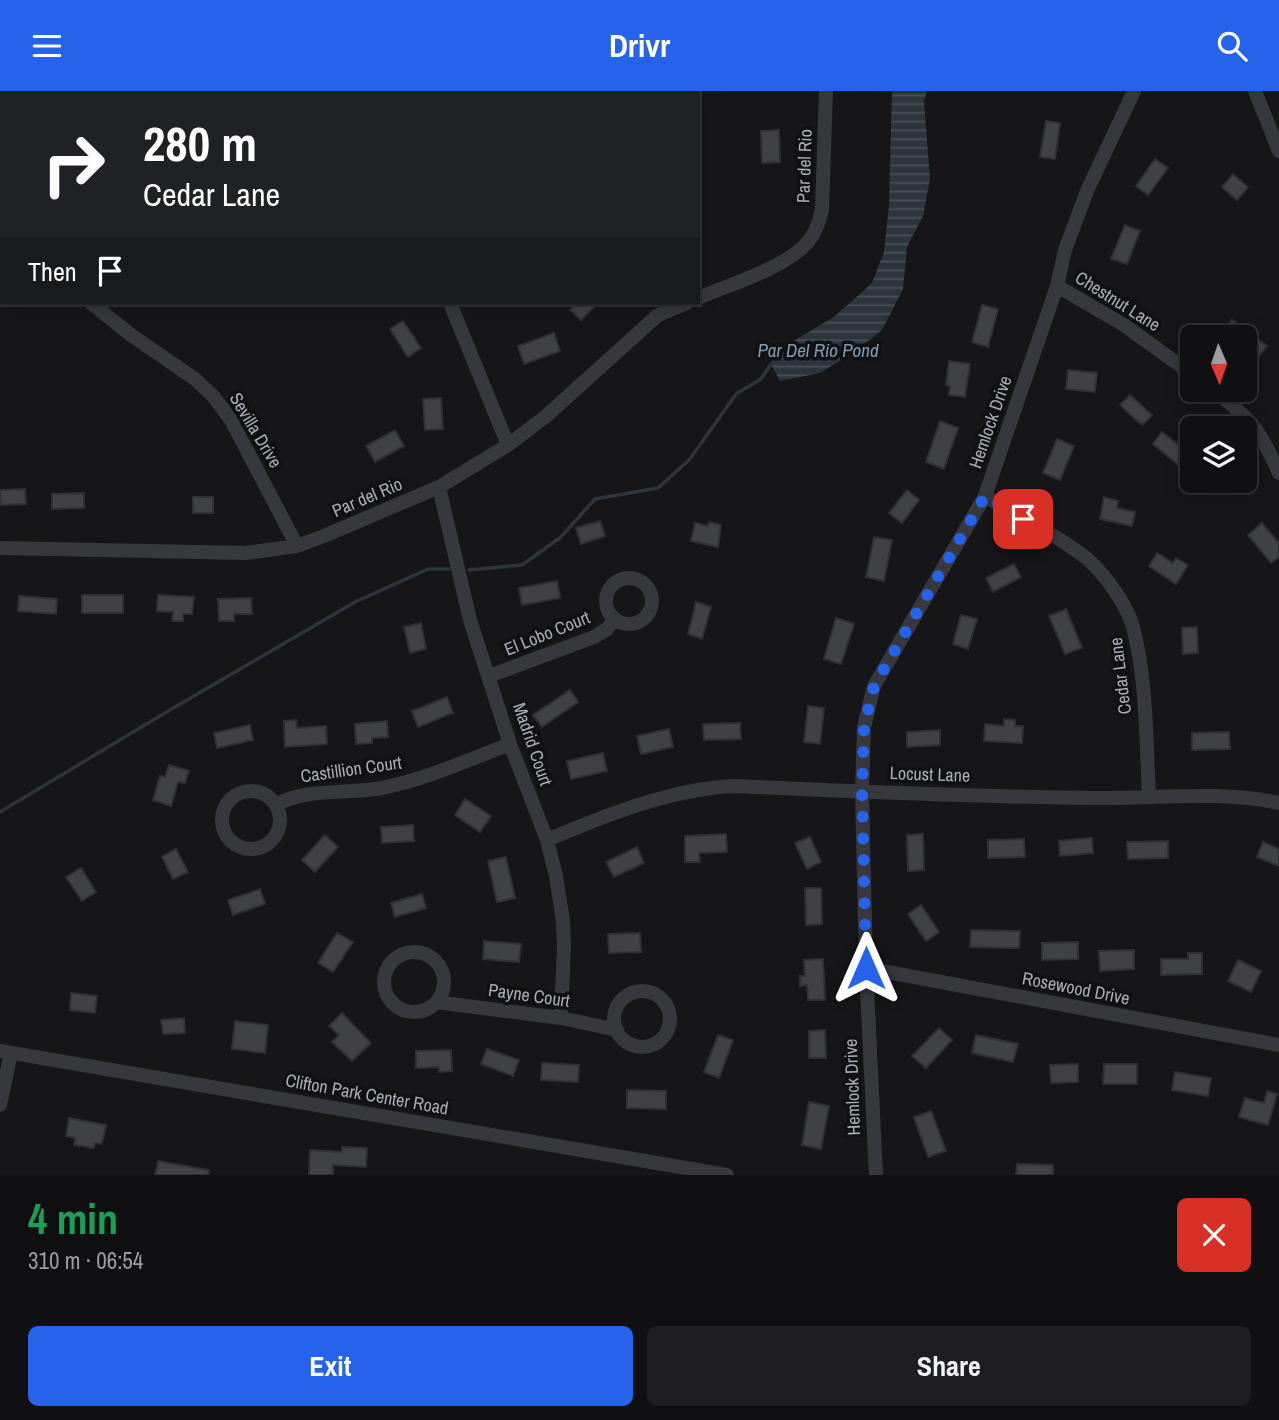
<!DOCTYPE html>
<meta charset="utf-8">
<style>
body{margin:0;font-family:"Archivo Narrow",sans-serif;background:#1e1e20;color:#f1f3f6;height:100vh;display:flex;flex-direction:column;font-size:26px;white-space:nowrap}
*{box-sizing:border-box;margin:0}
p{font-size:23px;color:#9c9d9f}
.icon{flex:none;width:38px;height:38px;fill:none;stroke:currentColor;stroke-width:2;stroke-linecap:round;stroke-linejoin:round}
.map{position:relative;height:1084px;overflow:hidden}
.sheet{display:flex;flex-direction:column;background:#101012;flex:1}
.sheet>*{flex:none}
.banner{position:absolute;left:0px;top:0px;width:700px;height:214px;box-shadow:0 4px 18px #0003,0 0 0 2px #303032;background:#202124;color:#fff;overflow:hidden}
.needle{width:46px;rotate:178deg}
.fabs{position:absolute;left:1180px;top:234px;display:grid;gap:14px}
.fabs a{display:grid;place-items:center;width:77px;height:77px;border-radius:10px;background:#101012;box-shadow:0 4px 18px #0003,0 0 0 2px #303032;font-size:35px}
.pin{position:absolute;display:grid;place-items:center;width:60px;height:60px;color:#fff;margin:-30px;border-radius:14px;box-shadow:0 4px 10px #0006}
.me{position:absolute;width:77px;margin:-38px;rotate:0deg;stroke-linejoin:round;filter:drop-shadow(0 0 5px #0008)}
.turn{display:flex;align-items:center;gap:24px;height:147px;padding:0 28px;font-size:32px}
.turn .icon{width:91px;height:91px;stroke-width:2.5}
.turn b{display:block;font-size:49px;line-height:60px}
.then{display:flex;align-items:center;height:66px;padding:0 28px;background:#0003;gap:14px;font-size:26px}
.round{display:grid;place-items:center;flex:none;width:74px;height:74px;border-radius:10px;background:#1e1e20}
.head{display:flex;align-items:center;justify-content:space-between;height:119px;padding:0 28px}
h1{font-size:42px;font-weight:700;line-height:52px;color:#1e9e55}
.action{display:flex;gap:14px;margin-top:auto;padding:14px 28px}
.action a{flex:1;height:80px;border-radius:10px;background:#2563eb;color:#fff;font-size:28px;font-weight:700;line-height:80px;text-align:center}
.action a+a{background:#1e1e20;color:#f1f3f6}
header{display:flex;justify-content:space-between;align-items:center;height:91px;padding:0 28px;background:#2563eb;color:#fff;font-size:32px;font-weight:700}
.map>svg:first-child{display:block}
.water{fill:url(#water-rules)}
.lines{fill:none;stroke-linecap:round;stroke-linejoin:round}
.stream{stroke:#2c353c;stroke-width:3.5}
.building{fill:#404145;stroke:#303034;stroke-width:2}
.minor{stroke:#37383d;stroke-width:14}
.route{stroke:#2563eb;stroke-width:12;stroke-dasharray:0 21.6}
.labels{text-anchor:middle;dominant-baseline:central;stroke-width:7;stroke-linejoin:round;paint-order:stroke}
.street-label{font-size:18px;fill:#a8adb8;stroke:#111113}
.water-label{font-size:19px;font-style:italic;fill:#7f9bb3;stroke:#111113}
</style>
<header><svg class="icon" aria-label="menu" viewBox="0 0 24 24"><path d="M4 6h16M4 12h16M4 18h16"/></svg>Drivr<svg class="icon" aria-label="search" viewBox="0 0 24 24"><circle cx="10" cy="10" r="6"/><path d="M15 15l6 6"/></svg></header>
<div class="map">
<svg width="1279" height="1084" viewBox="0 0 1279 1084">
<defs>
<pattern id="water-rules" width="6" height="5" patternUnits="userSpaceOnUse" patternTransform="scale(1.75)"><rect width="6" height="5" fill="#2c353c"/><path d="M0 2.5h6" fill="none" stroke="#485056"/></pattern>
</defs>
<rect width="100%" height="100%" fill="#161618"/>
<path class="water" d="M892 0H927L924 10 930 88 923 125 907 156 903 198 882 239 854 261 820 282 780 290 771 273 773 262 834 226 872 192 884 161 889 114Z"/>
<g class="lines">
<path class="stream" d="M469 479 522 474 561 446 595 408 658 397 690 368 736 303 761 288 771 273
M0 721 153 629 355 511 428 478H449"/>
</g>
<path class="building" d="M1046 30 1060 32 1055 68 1040 66Z
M779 39 780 71 762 72 761 40Z
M1155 68 1168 77 1148 104 1136 95Z
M1233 83 1248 96 1237 109 1222 96Z
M1125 134 1140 140 1127 173 1111 168Z
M577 212H598L581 229 570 219Z
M982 214 998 218 988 256 972 251Z
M1232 229 1267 255 1257 268 1244 259V247H1239L1226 237Z
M403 230 421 257 408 266 390 238Z
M554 242 560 260 524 273 518 255Z
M949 270 970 273 965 306 949 304 950 295 946 294Z
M1068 279 1097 282 1095 301 1066 298Z
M1130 304 1152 324 1142 334 1120 314Z
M441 307 443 338 425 339 423 308Z
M940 330 958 337 944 378 926 371Z
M395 339 404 355 375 371 366 355Z
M1162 341 1191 364 1181 376 1153 353Z
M1057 348 1074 355 1060 389 1043 382Z
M25 398 26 413 0 414V399Z
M907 399 919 409 902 432 889 422Z
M84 402V417L52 418V403Z
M193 406H213V422H193Z
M1104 406 1118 410 1117 417 1135 421 1132 435 1100 428Z
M600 430 605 445 581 453 576 437Z
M709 431 721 434 718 456 691 450 695 432 708 435Z
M1262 432 1279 452V466L1271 472 1248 444Z
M874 446 892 449 884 490 866 486Z
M1157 462 1173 472 1176 467 1188 474 1176 493 1149 475Z
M1014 473 1021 486 993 501 986 487Z
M557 490 560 507 522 514 519 497Z
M82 504H123V522H82Z
M158 504 194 506 192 523H183V530H172L173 521 157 520Z
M19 505 57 508 56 523 18 520Z
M251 507 252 523H234V530H219L218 508Z
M696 511 711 516 702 548 688 543Z
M1066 518 1082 557 1065 563 1049 525Z
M961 524 977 528 968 558 953 553Z
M836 527 854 533 841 573 824 568Z
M421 532 426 558 410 562 404 536Z
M1197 536 1198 562 1183 563 1182 537Z
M570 599 578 611 542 636 533 624Z
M447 606 453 622 418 636 412 620Z
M808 615 824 617 820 653 804 651Z
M1004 628 1015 629V635H1023L1022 652 984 650 985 633 1004 635Z
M296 629 297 637 326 635 327 653 285 656 284 630Z
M387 630 388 646 372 647V652L356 653 355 633Z
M740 632 741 648 704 649 703 633Z
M250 634 253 649 217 657 214 642Z
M669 638 673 656 641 663 637 645Z
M940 639V654L907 656V641Z
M1229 641 1230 658 1192 659V642Z
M603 662 607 680 571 688 567 670Z
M169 674 189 680 185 692 178 691 171 715 153 709 160 685 165 686Z
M465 708 491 725 480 741 455 724Z
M413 734 414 750 382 752 381 736Z
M726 743 727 761 699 762 700 771H685V745Z
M923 743 924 779 908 780 907 744Z
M325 744 338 756 315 781 302 769Z
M810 746 821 771 807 778 795 752Z
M1092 747 1093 762 1060 765 1059 750Z
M1024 748 1025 766 988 767V749Z
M1168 750V767L1128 768 1127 751Z
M1263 751 1279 758V775L1257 766Z
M637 756 644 772 614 786 606 771Z
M176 758 188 781 173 788 162 766Z
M506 766 515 807 497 811 488 770Z
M81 777 96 801 82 810 66 786Z
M805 797H821L822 833 806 834Z
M260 798 265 813 233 824 228 809Z
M422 803 426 817 395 826 391 812Z
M921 814 939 841 926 850 908 823Z
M971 839 1020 840 1019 857 970 856Z
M337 842 353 851 333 881 318 872Z
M640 842 641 861 609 862 608 843Z
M484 850 521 853 519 871 483 868Z
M1078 851V868L1042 869V852Z
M1134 859V878L1100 880 1099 860Z
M1188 862H1202V883L1161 884V868H1188Z
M823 868 825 909H808L807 894 800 895V885H805L804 869Z
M1238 869 1261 880 1251 901 1228 890Z
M71 902 97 905 95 922 70 919Z
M342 922 371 952 352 970 332 951 339 944 329 935Z
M184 927 185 942 163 943 161 929Z
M235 930 268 934 265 962 232 958Z
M939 937 952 949 926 977 912 965Z
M825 939 826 967H809V940Z
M718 944 733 949 719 987 704 981Z
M976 944 1018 953 1013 971 972 962Z
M487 958 519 969 513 985 481 973Z
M451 959 452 980 439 981V976L416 977V960Z
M542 972 579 974 578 991 541 989Z
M1078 973V991L1051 992 1050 974Z
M1104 973H1137V993H1103Z
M1175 981 1211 987 1208 1005 1172 999Z
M627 999 666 1000V1018L627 1017Z
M1267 1000 1277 1003 1268 1034 1239 1026 1245 1007 1264 1012Z
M809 1011 829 1015 821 1058 802 1054Z
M931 1020 946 1060 928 1066 914 1026Z
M69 1027 106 1034 102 1053 95 1052 94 1057 74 1054 75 1047 66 1045Z
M342 1056 367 1057 366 1076 333 1074V1084H309L310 1059 342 1061Z
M158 1070 209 1079 208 1084H155Z
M1017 1073 1053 1074V1084H1016Z"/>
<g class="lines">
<path class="minor" d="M320 0 323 2
M583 0 584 2
M1255 0 1279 60
M0 104 2 106
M1057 195 1124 234 1192 283
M698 207C729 194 784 177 806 153 815 144 819 132 822 119L826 0
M91 212 131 244 195 288 214 306 231 329 297 455
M450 212 508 354
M1213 299C1252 329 1259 337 1279 382
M439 396 470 529 510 653 547 749 556 785 563 830 564 855 561 927
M985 405C1016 424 1052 441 1081 463 1100 476 1127 513 1133 536 1147 590 1146 650 1149 706
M0 457 246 462 297 455 324 445 439 396 508 354 545 326 658 224 687 212
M606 510a23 23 0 1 1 46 0a23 23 0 1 1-46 0Z
M489 585 594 546 607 538 614 528
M222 729a29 29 0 1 1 58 0a29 29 0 1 1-58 0Z
M276 714C303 697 350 703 382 697 426 688 468 669 510 653
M547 749C606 724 668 699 732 695 852 700 973 706 1093 707 1155 708 1218 699 1279 712
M384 891a30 30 0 1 1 60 0a30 30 0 1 1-60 0Z
M866 877 1279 954
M614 928a28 28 0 1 1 56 0a28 28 0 1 1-56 0Z
M436 911 561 927 617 939
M0 960 727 1084
M0 1014 11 962
M876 1084 866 877 862 700 864 636 874 595 985 405 1057 195 1065 159 1087 100 1134 0"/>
</g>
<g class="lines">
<path class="route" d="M866 877 862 700 864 636 874 595 985 405 1023 428"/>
</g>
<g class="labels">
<g class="street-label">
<text transform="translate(804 75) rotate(-88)">Par del Rio</text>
<text transform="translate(1118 210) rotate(32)">Chestnut Lane</text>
<text transform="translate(990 331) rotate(-71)">Hemlock Drive</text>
<text transform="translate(256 339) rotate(59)">Sevilla Drive</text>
<text transform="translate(367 406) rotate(-23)">Par del Rio</text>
<text transform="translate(547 542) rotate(-22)">El Lobo Court</text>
<text transform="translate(1120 585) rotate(-97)">Cedar Lane</text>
<text transform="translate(533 653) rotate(71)">Madrid Court</text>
<text transform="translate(351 678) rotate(-8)">Castillion Court</text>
<text transform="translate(930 683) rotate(2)">Locust Lane</text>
<text transform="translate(1076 897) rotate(11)">Rosewood Drive</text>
<text transform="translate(529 904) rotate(8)">Payne Court</text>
<text transform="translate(852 996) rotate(-92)">Hemlock Drive</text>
<text transform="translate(367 1003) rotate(10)">Clifton Park Center Road</text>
</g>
<g class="water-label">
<text x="818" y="259">Par Del Rio Pond</text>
</g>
</g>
</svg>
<div class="fabs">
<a><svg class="needle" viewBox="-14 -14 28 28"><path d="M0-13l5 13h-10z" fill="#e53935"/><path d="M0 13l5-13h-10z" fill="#9c9d9f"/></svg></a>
<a><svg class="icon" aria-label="layers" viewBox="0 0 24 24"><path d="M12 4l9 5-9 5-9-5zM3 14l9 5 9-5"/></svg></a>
</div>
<div class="pin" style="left:1023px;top:428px;background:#d93025"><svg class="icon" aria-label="arrive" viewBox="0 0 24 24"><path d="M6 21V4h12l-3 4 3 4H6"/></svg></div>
<svg class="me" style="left:866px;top:877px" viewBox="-20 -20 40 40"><path d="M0-17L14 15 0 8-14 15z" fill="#2563eb" stroke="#fff" stroke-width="4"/></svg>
<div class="banner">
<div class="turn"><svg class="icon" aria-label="right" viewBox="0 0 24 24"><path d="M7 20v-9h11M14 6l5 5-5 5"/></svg><div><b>280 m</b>Cedar Lane</div></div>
<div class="then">Then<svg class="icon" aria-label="arrive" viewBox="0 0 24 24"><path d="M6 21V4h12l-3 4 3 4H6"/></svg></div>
</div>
</div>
<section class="sheet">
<div class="head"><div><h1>4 min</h1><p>310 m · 06:54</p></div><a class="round" style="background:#d93025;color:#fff"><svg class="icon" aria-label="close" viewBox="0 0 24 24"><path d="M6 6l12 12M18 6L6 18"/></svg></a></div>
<div class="action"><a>Exit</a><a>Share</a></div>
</section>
